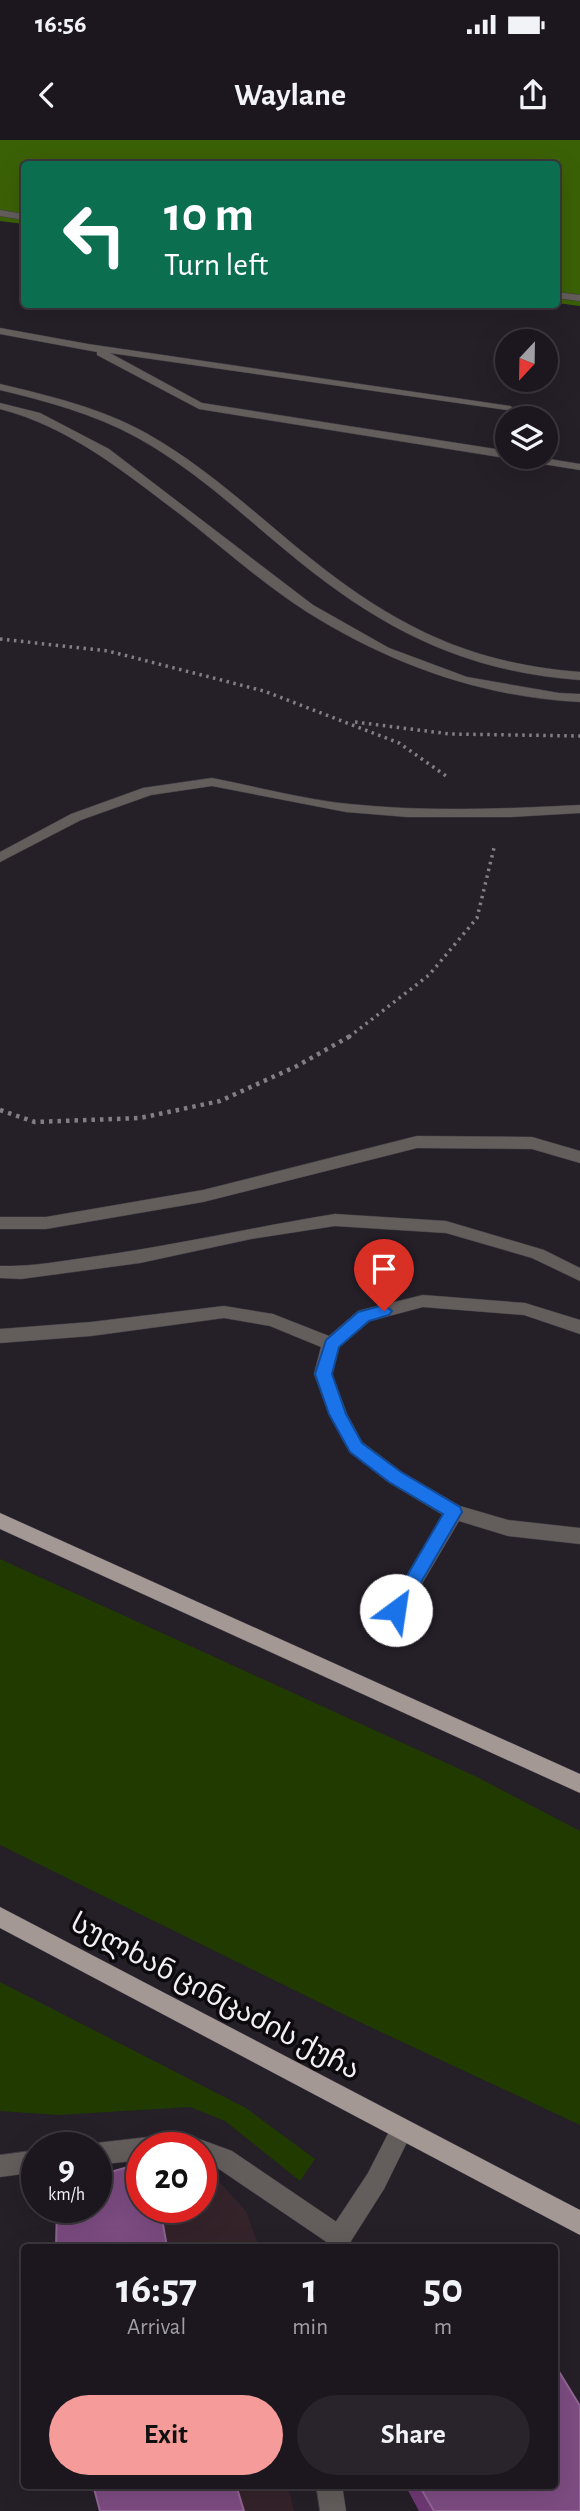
<!DOCTYPE html>
<meta charset="utf-8">
<style>
body{margin:0;font-family:"Alegreya Sans","Noto Sans Georgian",sans-serif;background:#29242b;color:#f1f3f6;height:100vh;display:flex;flex-direction:column;font-size:26px;white-space:nowrap}
*{box-sizing:border-box;margin:0}
p{font-size:23px;color:#a09fa4}
.icon{flex:none;width:38px;height:38px;fill:none;stroke:currentColor;stroke-width:2;stroke-linecap:round;stroke-linejoin:round}
.map{position:relative;flex:1;overflow:hidden}
.panel{position:absolute;left:21px;top:2104px;width:537px;height:245px;display:flex;flex-direction:column;background:#1c171e;border-radius:7px;box-shadow:0 7px 28px #0002,0 0 0 2px #3a363c}
.panel>*{flex:none}
.banner{position:absolute;left:21px;top:21px;width:539px;height:147px;border-radius:7px;box-shadow:0 7px 28px #0002,0 0 0 2px #3a363c;background:#0b6e4f;color:#fff;overflow:hidden}
.needle{width:46px;rotate:202deg}
.tools{position:absolute;left:495px;top:189px;display:grid;gap:14px}
.tools a{display:grid;place-items:center;width:63px;height:63px;border-radius:50%;background:#1c171e;box-shadow:0 7px 28px #0002,0 0 0 2px #3a363c;font-size:35px}
.speed{position:absolute;left:21px;top:1992px;display:flex;gap:14px;font-size:35px;font-weight:700;text-align:center}
.speed>*{display:grid;place-content:center;width:91px;height:91px;border-radius:50%;background:#1c171e;box-shadow:0 7px 28px #0002,0 0 0 2px #3a363c;line-height:1}
.speed small{font-size:18px;font-weight:400}
.speed .limit{border:10px solid #d22;background:#fff;color:#111}
.pin{position:absolute;display:grid;place-items:center;width:60px;height:60px;color:#fff;margin:-72px -30px;border-radius:50% 50% 50% 0;rotate:-45deg;box-shadow:0 0 7px #0007}
.pin .icon{rotate:45deg}
.me{position:absolute;width:77px;margin:-38px;rotate:31deg;stroke-linejoin:round;filter:drop-shadow(0 0 5px #0008)}
.turn{display:flex;align-items:center;gap:24px;height:147px;padding:0 28px;font-size:32px}
.turn .icon{width:91px;height:91px;stroke-width:2.5}
.turn b{display:block;font-size:49px;line-height:60px}
.eta{display:flex;justify-content:space-evenly;align-items:center;height:119px;text-align:center}
.eta b{font-size:42px;font-weight:700;line-height:49px}
.button{display:flex;gap:14px;margin-top:auto;padding:14px 28px}
.button a{flex:1;height:80px;border-radius:42px;background:#f59b9a;color:#111;font-size:28px;font-weight:700;line-height:80px;text-align:center}
.button a+a{background:#29242b;color:#f1f3f6}
.status{display:flex;justify-content:space-between;align-items:center;height:49px;padding:0 35px;background:#1c171e;direction:ltr}
.status svg{height:19px;fill:currentColor}
header{display:flex;justify-content:space-between;align-items:center;height:91px;padding:0 28px;background:#1c171e;font-size:32px;font-weight:700}
.map>svg:first-child{display:block}
.industrial{fill:#35232a}
.green{fill:#203a00}
.forest{fill:#3b6106}
.lines{fill:none;stroke-linecap:round;stroke-linejoin:round}
.lane-casing{stroke:#423c45;stroke-width:1}
.street-casing{stroke:#423c45;stroke-width:1}
.primary-casing{stroke:#423c45;stroke-width:1}
.path-far1{stroke:#837e86;stroke-width:3.5;stroke-dasharray:2.5 4.5;stroke-linecap:butt}
.path{stroke:#837e86;stroke-width:4.5;stroke-dasharray:3.5 5;stroke-linecap:butt}
.lane{fill:#635d5b;fill-rule:evenodd}
.street{fill:#635d5b;fill-rule:evenodd}
.primary{fill:#a49895;fill-rule:evenodd}
.wall{fill:#6f3974}
.building{fill:#7d4c82;stroke:#906694;stroke-width:2}
.route{fill:#1a73e8;stroke:#114b97;stroke-width:2}
.labels{text-anchor:middle;dominant-baseline:central;stroke-width:7;stroke-linejoin:round;paint-order:stroke}
.near-street-label{font-size:28px;fill:#f3eff5;stroke:#0d0a0e}
</style>
<div class="status"><b>16:56</b><svg viewBox="0 0 49 12"><path d="M0 12V9h3v3zM5 12V6h3v6zM10 12V3h3v9zM15 12V0h3v12zM26 1h20v11H26zM47 4h2v5h-2z"/></svg></div>
<header><svg class="icon" aria-label="back" viewBox="0 0 24 24"><path d="M15 5l-7 7 7 7"/></svg>Waylane<svg class="icon" aria-label="share" viewBox="0 0 24 24"><path d="M12 15V3M7 8l5-5 5 5M5 13v7h14v-7"/></svg></header>
<div class="map">
<svg width="580" height="2371" viewBox="0 0 580 2371">
<rect width="100%" height="100%" fill="#251f28"/>
<path class="industrial" d="M201 2035 217 2039 246 2071 259 2107H59L96 2067H201Z
M93 2345H288L294 2371H100Z"/>
<path class="green" d="M0 1419 477 1637 580 1691V1985L351 1878 0 1705Z
M0 1842 246 1968 315 2019 300 2041 225 1981 190 1967 59 1975 0 1971Z"/>
<path class="forest" d="M0 0H580V166L557 163 556 24H24V84L0 81Z"/>
<g class="lines">
<defs>
<path id="lane" d="M0 70 24 74V80L0 76Z
M556 152 580 155V161L556 158Z
M0 188 88 204 510 266 516 269 514 271 110 213 202 263 508 311V317H537L580 324V330L199 269 97 215V212L0 194Z
M0 244C50 256 101 268 146 293 201 324 246 365 294 405 385 480 461 523 580 532V540C459 531 376 486 284 409 236 369 191 327 136 297 94 274 46 261 0 250Z
M0 263 40 273 109 309 313 465 389 508 467 537 559 553 580 554V562C481 557 390 524 307 472 263 444 222 407 181 375 124 332 70 287 0 269Z
M212 638C257 647 303 659 349 664 426 672 503 669 580 665V673L511 677H407L346 672 212 646 151 655 81 680 0 722V712L71 674 143 648Z
M417 996 532 997 580 1011V1023L532 1009 417 1008 203 1062 46 1089H0V1077H46L203 1050Z
M335 1074 446 1081 544 1110 580 1128V1141L532 1118 446 1093 335 1086 251 1099 140 1123 21 1139 0 1138V1126C31 1127 61 1121 91 1117 173 1106 253 1087 335 1074Z
M423 1155 525 1163 580 1180V1194L524 1175 423 1167 370 1181 339 1207 332 1234 347 1274 362 1302 402 1332 460 1366 508 1380 580 1388V1404L508 1396 459 1381 403 1476 396 1478 389 1476 386 1470 443 1375 388 1342 350 1312 329 1274 314 1234 321 1207 270 1186 224 1178 91 1196 0 1203V1189L91 1182 224 1166 273 1174 329 1196 358 1171Z
M183 1993 232 2011 347 2089 351 2097 347 2105H331L216 2027 201 2021V2007H142V2020L96 2025V2007H87L96 2003Z
M37 2010V2032L0 2037V2015Z"/>
<path id="street" d="M402 1979 410 1982 413 1990 384 2049 351 2101 350 2107H326L331 2089 368 2033 394 1982Z
M316 2345H342L346 2371H320Z"/>
<path id="primary" d="M0 1373 580 1634V1653L0 1389Z
M0 1767 580 2070V2095L0 1788Z"/>
</defs>
<use href="#lane" class="lane-casing"/>
<use href="#street" class="street-casing"/>
<use href="#primary" class="primary-casing"/>
<path class="path-far1" d="M0 499 108 511 264 551 399 603 449 638
M355 582 450 594 580 596
M349 897 429 835 477 778 494 708"/>
<path class="path" d="M0 970 35 982 140 978 220 961 297 926 352 895"/>
<use href="#lane" class="lane"/>
<use href="#street" class="street"/>
<use href="#primary" class="primary"/>
</g>
<path class="wall" d="M405 2345H555L580 2371H419Z"/>
<path class="building" d="M142 2023V2067H160L167 2107H56L57 2067H96V2036Z
M555 2225 580 2266V2371H434L419 2345H555Z
M93 2345H236L244 2371H100Z"/>
<path class="route" d="M384 1165 392 1171 389 1175 369 1181 339 1207 332 1234 346 1274 362 1303 401 1332 460 1367 462 1372 402 1475 396 1477 389 1475 387 1470 443 1374 389 1342 350 1312 329 1274 315 1234 326 1200 358 1172Z"/>
<g class="labels">
<g class="near-street-label">
<text transform="translate(215 1857) rotate(28)">სულხან ცინცაძის ქუჩა</text>
</g>
</g>
</svg>
<div class="tools">
<a><svg class="needle" viewBox="-14 -14 28 28"><path d="M0-13l5 13h-10z" fill="#e53935"/><path d="M0 13l5-13h-10z" fill="#a09fa4"/></svg></a>
<a><svg class="icon" aria-label="layers" viewBox="0 0 24 24"><path d="M12 4l9 5-9 5-9-5zM3 14l9 5 9-5"/></svg></a>
</div>
<div class="speed"><div>9<small>km/h</small></div><div class="limit">20</div></div>
<div class="pin" style="left:384px;top:1171px;background:#d93025"><svg class="icon" aria-label="arrive" viewBox="0 0 24 24"><path d="M6 21V4h12l-3 4 3 4H6"/></svg></div>
<svg class="me" style="left:396px;top:1470px" viewBox="-20 -20 40 40"><circle r="19" fill="#fff"/><path d="M0-13L10 11 0 6-10 11z" fill="#1a73e8"/></svg>
<div class="banner">
<div class="turn"><svg class="icon" aria-label="left" viewBox="0 0 24 24"><path d="M17 20v-9H6M10 6l-5 5 5 5"/></svg><div><b>10 m</b>Turn left</div></div>
</div>
<section class="panel">
<div class="eta">
<div><b>16:57</b><p>Arrival</p></div>
<div><b>1</b><p>min</p></div>
<div><b>50</b><p>m</p></div>
</div>
<div class="button"><a>Exit</a><a>Share</a></div>
</section>
</div>
